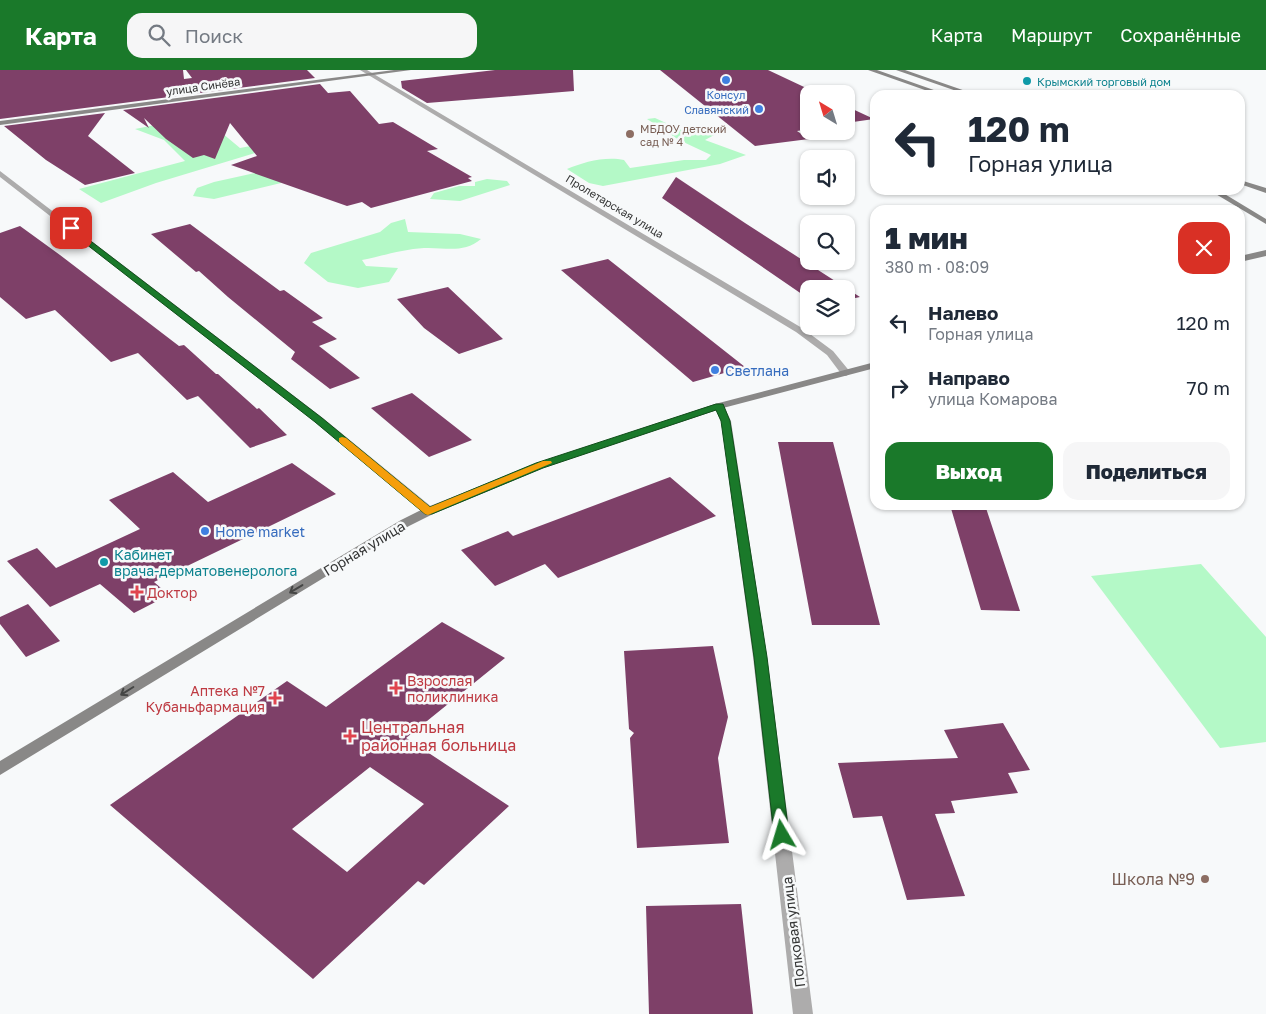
<!DOCTYPE html>
<html lang="ru">
<meta charset="utf-8">
<style>
body{margin:0;font-family:"Golos Text",sans-serif;background:#f6f6f7;color:#1f2937;height:100vh;display:flex;flex-direction:column;font-size:19px;white-space:nowrap}
*{box-sizing:border-box;margin:0}
p{font-size:16px;color:#747a83}
.icon{flex:none;width:28px;height:28px;fill:none;stroke:currentColor;stroke-width:2;stroke-linecap:round;stroke-linejoin:round}
.map{position:relative;flex:1;overflow:hidden}
.details{position:absolute;left:870px;top:135px;width:375px;height:305px;display:flex;flex-direction:column;background:#fff;border-radius:15px;box-shadow:0 1px 4px #0004}
.details>*{flex:none}
.hud{position:absolute;left:870px;top:20px;width:375px;height:105px;border-radius:15px;box-shadow:0 1px 4px #0004;background:#fff;color:#1f2937;overflow:hidden}
.needle{width:32px;rotate:322deg}
.fabs{position:absolute;left:800px;top:15px;display:grid;gap:10px}
.fabs a{display:grid;place-items:center;width:55px;height:55px;border-radius:10px;background:#fff;box-shadow:0 1px 4px #0004;font-size:25px}
.pin{position:absolute;display:grid;place-items:center;width:42px;height:42px;color:#fff;margin:-21px;border-radius:10px;box-shadow:0 2px 8px #0006}
.me{position:absolute;width:55px;margin:-28px;rotate:353deg;stroke-linejoin:round;filter:drop-shadow(0 0 4px #0008)}
.turn{display:flex;align-items:center;gap:18px;height:105px;padding:0 15px;font-size:22px}
.turn .icon{width:65px;height:65px;stroke-width:2.5}
.turn b{display:block;font-size:35px;line-height:42px}
.round{display:grid;place-items:center;flex:none;width:52px;height:52px;border-radius:15px;background:#f6f6f7}
.overview{display:flex;align-items:center;justify-content:space-between;height:85px;padding:0 15px}
h1{font-size:30px;font-weight:800;line-height:38px}
.primary-button{display:flex;gap:10px;margin-top:auto;padding:10px 15px}
.primary-button a{flex:1;height:58px;border-radius:15px;background:#1a792a;color:#fff;font-size:20px;font-weight:800;line-height:58px;text-align:center}
.primary-button a+a{background:#f6f6f7;color:#1f2937}
ul{padding:0;list-style:none}
li{display:flex;align-items:center;gap:15px;height:65px;padding:0 15px}
li div{flex:1}
li b{display:block;font-size:19px}
li em{font-style:normal}
header{display:flex;align-items:center;gap:30px;box-sizing:border-box;height:70px;padding:0 25px;background:#1a792a;color:#fff}
header strong{font-size:24px}
nav{display:flex;gap:28px;margin-inline-start:auto;font-size:18px}
.search{width:350px;height:45px;background:#f6f6f7;display:flex;align-items:center;gap:12px;box-sizing:border-box;padding:0 18px;border-radius:15px;color:#747a83;font-size:19px}
.map>svg:first-child{display:block}
.green{fill:#b4f9c7}
.building{fill:#7e4068;fill-rule:evenodd}
.lines{fill:none;stroke-linecap:round;stroke-linejoin:round}
.minor{fill:#adacac;fill-rule:evenodd}
.secondary{fill:#898887;fill-rule:evenodd}
.oneway{stroke:#454645}
.route{fill:#1a792a;stroke:#114f1b}
.slow{fill:#f59e0b}
.shop-dot{fill:#3f7fe0;stroke:#f7f9fa;stroke-width:2}
.culture-dot{fill:#0f9aa8;stroke:#f7f9fa;stroke-width:2}
.education-dot{fill:#8d6e63;stroke:#f7f9fa;stroke-width:2}
.health-dot{fill:#e0444e;stroke:#f7f9fa;stroke-width:2}
.labels{text-anchor:middle;dominant-baseline:central;stroke-width:5;stroke-linejoin:round;paint-order:stroke}
.far-culture-label{font-size:11px;fill:#0d838f;stroke:#f7f9fa;text-anchor:start}
.far-street-label{font-size:11px;fill:#343535;stroke:#f7f9fa}
.far-shop-label{font-size:11px;fill:#366cbe;stroke:#f7f9fa}
.far-education-label{font-size:11px;fill:#785e54;stroke:#f7f9fa;text-anchor:start}
.shop-label{font-size:14px;fill:#366cbe;stroke:#f7f9fa;text-anchor:start}
.street-label{font-size:14px;fill:#343535;stroke:#f7f9fa}
.culture-label{font-size:14px;fill:#0d838f;stroke:#f7f9fa;text-anchor:start}
.health-label{font-size:14px;fill:#be3a42;stroke:#f7f9fa;text-anchor:start}
.near-health-label{font-size:16px;fill:#be3a42;stroke:#f7f9fa;text-anchor:start}
.near-education-label{font-size:16px;fill:#785e54;stroke:#f7f9fa;text-anchor:end}
</style>
<header>
<strong>Карта</strong>
<div class="search"><svg class="icon" aria-label="search" viewBox="0 0 24 24"><circle cx="10" cy="10" r="6"/><path d="M15 15l6 6"/></svg>Поиск</div>
<nav><a>Карта</a><a>Маршрут</a><a>Сохранённые</a></nav>
</header>
<div class="map">
<svg width="1266" height="944" viewBox="0 0 1266 944">
<rect width="100%" height="100%" fill="#f7f9fa"/>
<path class="green" d="M655 48 688 63 702 60 716 64 705 70 746 85 720 94 603 116 589 113 567 99C583 92 606 86 624 90L630 98 684 90H706L711 85 679 70 647 49Z
M165 53H210L240 78 262 74 265 80 156 113 101 133 79 119 185 91 164 70 135 59Z
M278 98 284 103 281 113 214 129 193 126 197 118 214 112Z
M487 109 507 111 510 115 460 131 430 129 434 123 459 116H475V112Z
M405 149 408 162 460 164 481 169C463 184 445 177 424 178 404 179 382 186 362 190L366 196 398 198 389 212 358 218 328 212 304 193 311 183 380 162 391 153Z
M1201 494 1266 567V672L1220 678 1091 506Z"/>
<path class="building" d="M0 0H183L184 9 192 8 186 0H307L315 8 0 49Z
M495 0H573L574 21 427 33 402 18 401 11Z
M660 0H768L819 24H809V59L797 61 809 69 755 76Z
M320 14 328 23 350 21 379 54 393 52 438 79 427 81 472 107 468 108 472 111 371 138 362 132 347 136 231 95 257 86 230 53 215 89 204 85 193 88 166 69 144 48 149 58 123 40Z
M846 36 874 49 846 53Z
M105 43 88 66 135 103 85 115 46 90 4 56Z
M676 107 745 153 860 227 846 230V219H809V229L662 128Z
M190 154 280 221 284 220 323 248 312 252 337 269 319 276 360 308 330 319 291 289 295 282 228 227 199 201 196 202 151 164Z
M20 156 60 185 179 276 184 275 216 304H218L257 339 259 338 287 365 250 378 198 326 187 330 138 283 111 292 55 240 26 249 0 227V163Z
M608 189 745 297 693 312 561 200Z
M448 217 503 269 459 284 424 258 397 229Z
M412 323 472 370 429 387 371 338Z
M778 372H833L880 555H812Z
M292 393 336 424 154 512 169 525 134 543 100 514 50 537 7 491 37 478 56 498 140 459 109 430 173 402 208 432Z
M670 407 716 446 558 508 545 494 495 516 461 480 508 461 513 466Z
M950 435H985L1020 541 981 540Z
M28 534 60 571 26 587 0 554V547Z
M442 552 505 588 406 668 509 736 424 815 418 811 313 909 110 735 287 611 326 637ZM370 697 424 734 347 802 292 759Z
M713 576 728 647 718 688 729 773 637 778 630 668 634 663 629 659 624 581Z
M1003 653 1030 700 1008 703 1018 723 951 731 955 743 935 744 965 826 907 830 882 746 853 748 838 693 958 688 944 660Z
M741 834 753 944H649L646 836Z"/>
<g class="lines">
<path class="minor" d="M360 0H367L802 258 833 281 851 303 846 306 842 305 827 285 796 262Z
M0 101 323 348 433 438 435 441 433 444H425L315 352 0 107Z
M719 333 724 336 731 351 767 587 813 944H793L753 587 721 351 714 336Z"/>
<path class="secondary" d="M394 0H411L0 55V51Z
M868 0H877L948 25H939Z
M896 0H905L977 25H968Z
M1240 110 1266 118V123L1240 114Z
M1209 120H1218L1266 149V154Z
M1266 180V186L1240 192V186Z
M875 292V298L723 338 543 398 433 444 409 456 0 705V691L401 450 425 438 535 394 715 334Z"/>
</g>
<defs><path id="oneway-shaft" d="M-6 0H5M1.5-3L5.5 0L1.5 3" fill="none" stroke-width="1.6" stroke-linecap="round" stroke-linejoin="round" transform="scale(1.25)"/></defs>
<g class="oneway">
<use href="#oneway-shaft" transform="translate(296 519) rotate(149)"/>
<use href="#oneway-shaft" transform="translate(127 621) rotate(148)"/>
</g>
<path class="route" d="M71 156 322 348 430 437 536 393 716 334H723L730 351 767 587 789 765 787 770 782 772 776 770 774 765 754 587 721 351 716 340 543 398 432 444H425L315 352 68 160 67 158Z"/>
<path class="slow" d="M342 367 346 368 430 437 543 391H551L552 393 428 445 425 444 339 372V368Z"/>
<g class="shop-dot">
<circle cx="726" cy="10" r="5"/>
<circle cx="759" cy="39" r="5"/>
<circle cx="715" cy="300" r="5"/>
<circle cx="205" cy="461" r="5"/>
</g>
<g class="culture-dot">
<circle cx="1027" cy="11" r="5"/>
<circle cx="104" cy="492" r="5"/>
</g>
<g class="education-dot">
<circle cx="630" cy="64" r="5"/>
<circle cx="1205" cy="809" r="5"/>
</g>
<g class="health-dot">
<path d="M134.5 514.5h5v5h5v5h-5v5h-5v-5h-5v-5h5z"/>
<path d="M393.5 610.5h5v5h5v5h-5v5h-5v-5h-5v-5h5z"/>
<path d="M272.5 620.5h5v5h5v5h-5v5h-5v-5h-5v-5h5z"/>
<path d="M347.5 658.5h5v5h5v5h-5v5h-5v-5h-5v-5h5z"/>
</g>
<g class="labels">
<g class="far-culture-label">
<text x="1037" y="11">Крымский торговый дом</text>
</g>
<g class="far-street-label">
<text transform="translate(203 16) rotate(-8)">улица Синёва</text>
<text transform="translate(615 136) rotate(31)">Пролетарская улица</text>
</g>
<g class="far-shop-label">
<text x="726" y="24">Консул</text>
<text x="749" y="39" text-anchor="end">Славянский</text>
</g>
<g class="far-education-label">
<text x="640" y="58">МБДОУ детский<tspan x="640" dy="13">сад № 4</tspan></text>
</g>
<g class="shop-label">
<text x="725" y="300">Светлана</text>
<text x="215" y="461">Home market</text>
</g>
<g class="street-label">
<text transform="translate(364 478) rotate(-31)">Горная улица</text>
<text transform="translate(793 862) rotate(-97)">Полковая улица</text>
</g>
<g class="culture-label">
<text x="114" y="484">Кабинет<tspan x="114" dy="16">врача-дерматовенеролога</tspan></text>
</g>
<g class="health-label">
<text x="147" y="522">Доктор</text>
<text x="407" y="610">Взрослая<tspan x="407" dy="16">поликлиника</tspan></text>
<text x="265" y="620" text-anchor="end">Аптека №7<tspan x="265" dy="16">Кубаньфармация</tspan></text>
</g>
<g class="near-health-label">
<text x="361" y="657">Центральная<tspan x="361" dy="18">районная больница</tspan></text>
</g>
<g class="near-education-label">
<text x="1195" y="809">Школа №9</text>
</g>
</g>
</svg>
<div class="fabs">
<a><svg class="needle" viewBox="-14 -14 28 28"><path d="M0-13l5 13h-10z" fill="#e53935"/><path d="M0 13l5-13h-10z" fill="#747a83"/></svg></a>
<a><svg class="icon" aria-label="sound" viewBox="0 0 24 24"><path d="M4 9h4l5-4v14l-5-4H4zM17 9q2 3 0 6"/></svg></a>
<a><svg class="icon" aria-label="search" viewBox="0 0 24 24"><circle cx="10" cy="10" r="6"/><path d="M15 15l6 6"/></svg></a>
<a><svg class="icon" aria-label="layers" viewBox="0 0 24 24"><path d="M12 4l9 5-9 5-9-5zM3 14l9 5 9-5"/></svg></a>
</div>
<div class="pin" style="left:71px;top:158px;background:#d93025"><svg class="icon" aria-label="arrive" viewBox="0 0 24 24"><path d="M6 21V4h12l-3 4 3 4H6"/></svg></div>
<svg class="me" style="left:782px;top:765px" viewBox="-20 -20 40 40"><path d="M0-17L14 15 0 8-14 15z" fill="#1a792a" stroke="#fff" stroke-width="4"/></svg>
<div class="hud">
<div class="turn"><svg class="icon" aria-label="left" viewBox="0 0 24 24"><path d="M17 20v-9H6M10 6l-5 5 5 5"/></svg><div><b>120 m</b>Горная улица</div></div>
</div>
<section class="details">
<div class="overview"><div><h1>1 мин</h1><p>380 m · 08:09</p></div><a class="round" style="background:#d93025;color:#fff"><svg class="icon" aria-label="close" viewBox="0 0 24 24"><path d="M6 6l12 12M18 6L6 18"/></svg></a></div>
<ul>
<li><svg class="icon" aria-label="left" viewBox="0 0 24 24"><path d="M17 20v-9H6M10 6l-5 5 5 5"/></svg><div><b>Налево</b><p>Горная улица</p></div><em>120 m</em></li>
<li><svg class="icon" aria-label="right" viewBox="0 0 24 24"><path d="M7 20v-9h11M14 6l5 5-5 5"/></svg><div><b>Направо</b><p>улица Комарова</p></div><em>70 m</em></li>
</ul>
<div class="primary-button"><a>Выход</a><a>Поделиться</a></div>
</section>
</div>
